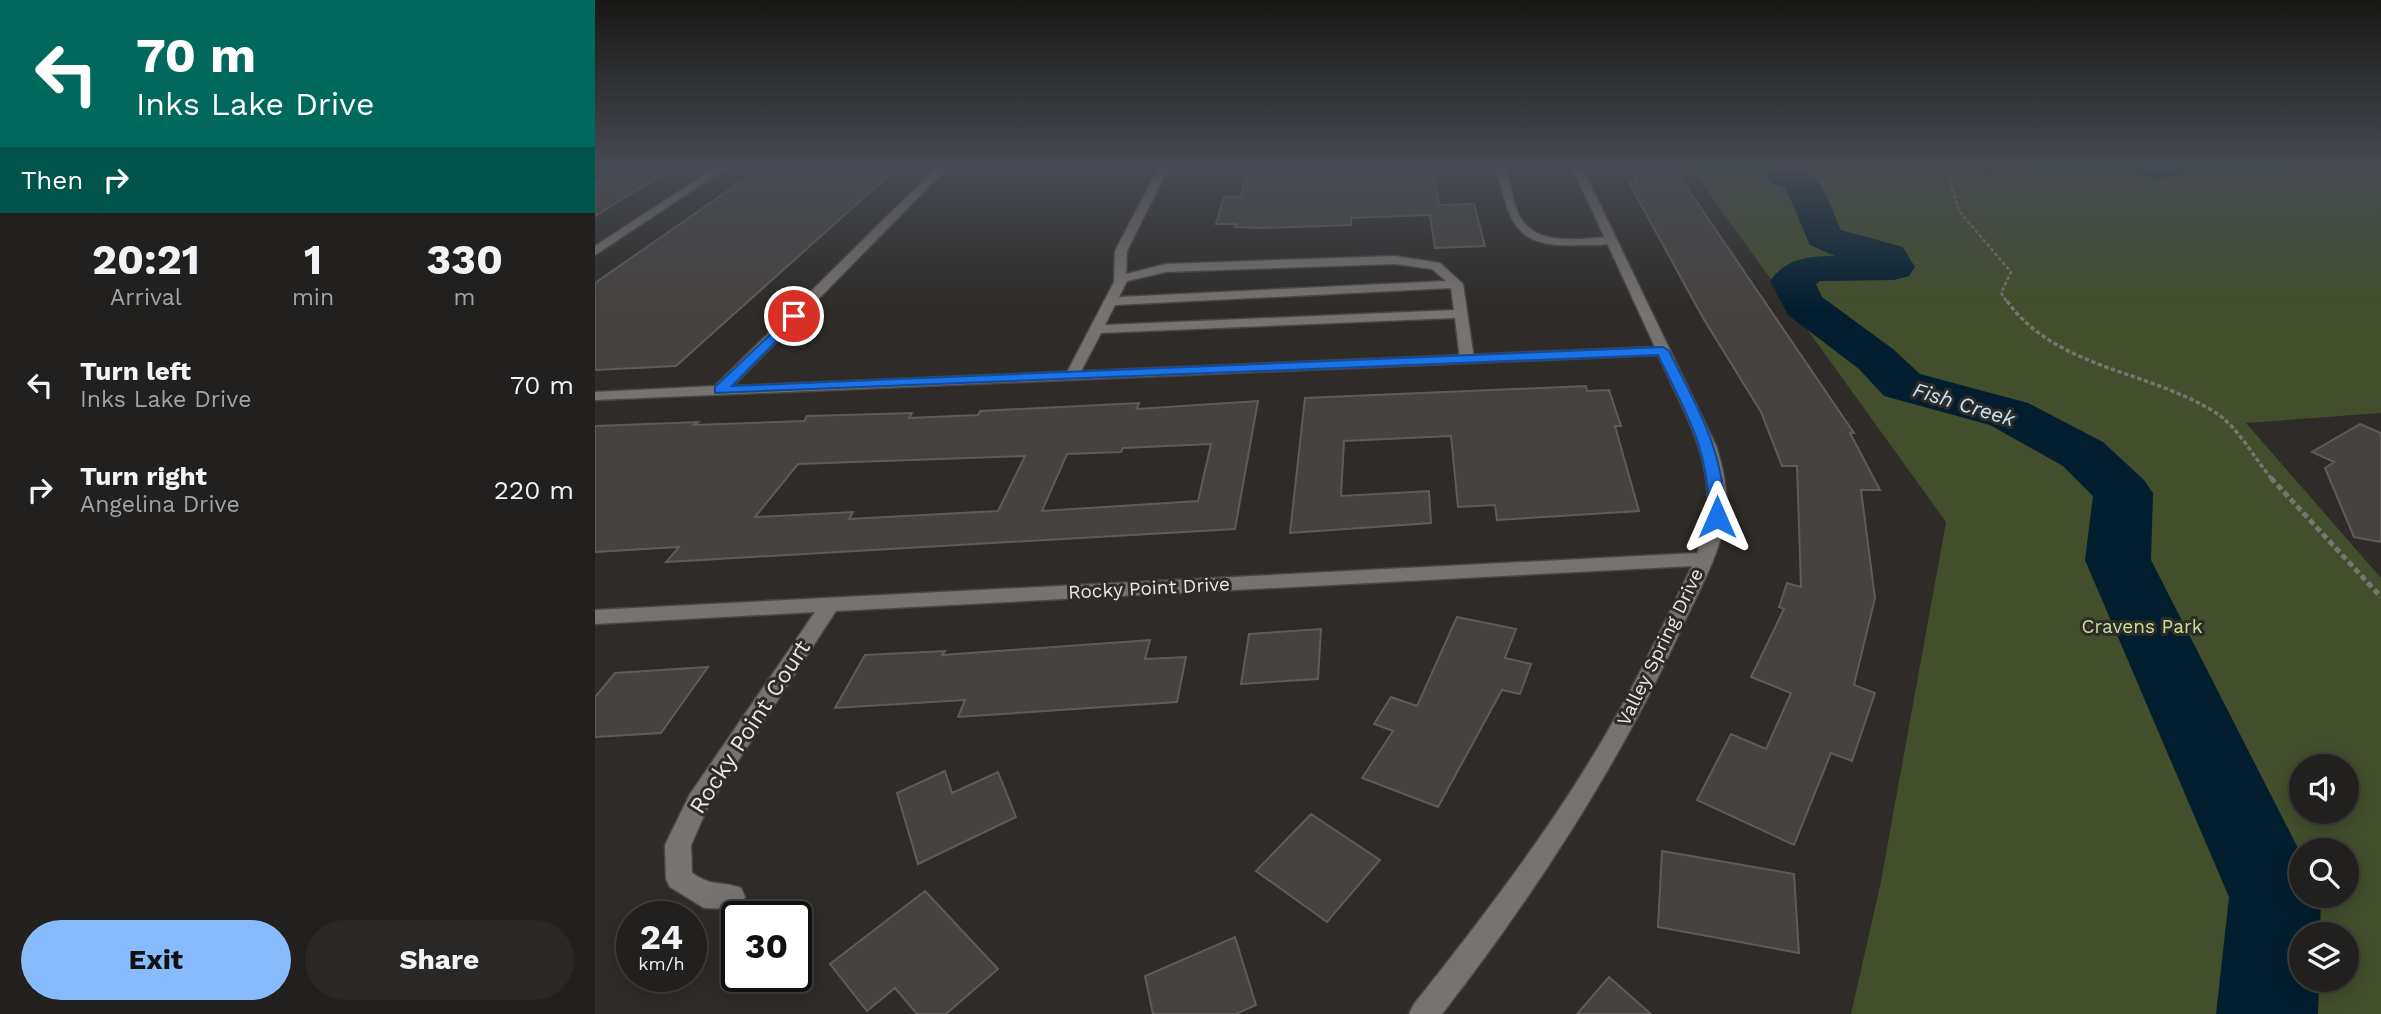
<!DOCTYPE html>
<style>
body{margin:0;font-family:"Work Sans",sans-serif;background:#2a2827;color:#f1f3f6;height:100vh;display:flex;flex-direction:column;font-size:26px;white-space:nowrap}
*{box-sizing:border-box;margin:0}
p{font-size:23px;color:#a2a3a4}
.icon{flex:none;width:38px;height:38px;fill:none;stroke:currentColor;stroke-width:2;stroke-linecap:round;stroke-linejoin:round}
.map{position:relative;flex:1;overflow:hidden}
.details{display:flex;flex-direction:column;background:#22201e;width:595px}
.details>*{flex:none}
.banner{background:#00695c;color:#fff;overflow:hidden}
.controls{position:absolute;left:1694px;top:754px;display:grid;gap:14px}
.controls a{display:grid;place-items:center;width:70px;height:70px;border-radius:50%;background:#22201e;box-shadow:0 4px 18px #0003,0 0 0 2px #3f3e3c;font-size:35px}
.speed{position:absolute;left:21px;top:901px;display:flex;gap:14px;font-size:35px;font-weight:700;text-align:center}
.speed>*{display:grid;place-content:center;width:91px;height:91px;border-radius:50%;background:#22201e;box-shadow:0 4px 18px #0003,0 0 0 2px #3f3e3c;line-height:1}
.speed small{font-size:18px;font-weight:400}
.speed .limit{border:4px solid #111;border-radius:10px;background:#fff;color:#111}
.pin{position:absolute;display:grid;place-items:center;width:60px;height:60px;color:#fff;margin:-30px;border:4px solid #fff;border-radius:50%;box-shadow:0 2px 7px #0007}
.me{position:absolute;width:77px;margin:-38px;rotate:0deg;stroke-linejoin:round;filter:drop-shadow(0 0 5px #0008)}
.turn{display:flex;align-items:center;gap:24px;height:147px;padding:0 21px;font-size:32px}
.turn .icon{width:91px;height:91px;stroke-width:2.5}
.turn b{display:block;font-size:49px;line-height:60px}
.then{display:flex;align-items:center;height:66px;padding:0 21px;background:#0003;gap:14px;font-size:26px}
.eta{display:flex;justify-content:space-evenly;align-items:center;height:119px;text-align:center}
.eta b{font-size:42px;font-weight:700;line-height:49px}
.primary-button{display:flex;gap:14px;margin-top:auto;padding:14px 21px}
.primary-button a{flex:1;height:80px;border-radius:42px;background:#87bbfc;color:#111;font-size:28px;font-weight:700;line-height:80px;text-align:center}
.primary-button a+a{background:#2a2827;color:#f1f3f6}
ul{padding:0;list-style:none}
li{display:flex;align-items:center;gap:21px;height:105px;padding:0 21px}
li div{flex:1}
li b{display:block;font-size:26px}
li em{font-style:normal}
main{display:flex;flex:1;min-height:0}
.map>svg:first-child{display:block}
.green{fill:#424e2c;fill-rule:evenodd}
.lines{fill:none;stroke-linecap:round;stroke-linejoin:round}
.stream{stroke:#031f2f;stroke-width:7}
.river{fill:#031f2f;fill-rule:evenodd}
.building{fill:#464240;stroke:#5f5b59;stroke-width:2;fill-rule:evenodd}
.service-casing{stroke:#494644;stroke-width:3}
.minor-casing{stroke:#494644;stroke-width:3}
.path-far2{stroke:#777572;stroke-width:2.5;stroke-dasharray:3.5 2.5;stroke-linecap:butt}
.path-far1{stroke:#777572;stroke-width:3.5;stroke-dasharray:4.5 2.5;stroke-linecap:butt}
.path{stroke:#777572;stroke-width:5;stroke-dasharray:6 3.5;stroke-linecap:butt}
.service{fill:#777370;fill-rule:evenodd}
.minor{fill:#777370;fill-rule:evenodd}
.route{fill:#1a73e8;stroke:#114b97;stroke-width:2}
.labels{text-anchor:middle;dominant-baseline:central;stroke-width:6;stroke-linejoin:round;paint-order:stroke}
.street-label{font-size:19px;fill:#e9e7e5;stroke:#2e2b28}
.park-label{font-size:19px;fill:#c5e293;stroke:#2e2b28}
.water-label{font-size:21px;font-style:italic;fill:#c3e2f6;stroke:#2e2b28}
.near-street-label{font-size:23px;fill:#e9e7e5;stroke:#2e2b28}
</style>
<main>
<section class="details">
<div class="banner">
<div class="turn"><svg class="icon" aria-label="left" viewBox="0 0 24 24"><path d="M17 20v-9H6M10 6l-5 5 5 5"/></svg><div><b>70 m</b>Inks Lake Drive</div></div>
<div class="then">Then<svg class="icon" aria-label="right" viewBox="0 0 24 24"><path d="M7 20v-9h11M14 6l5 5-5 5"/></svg></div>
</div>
<div class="eta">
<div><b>20:21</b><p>Arrival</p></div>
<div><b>1</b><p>min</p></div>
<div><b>330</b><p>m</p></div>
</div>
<ul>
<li><svg class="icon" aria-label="left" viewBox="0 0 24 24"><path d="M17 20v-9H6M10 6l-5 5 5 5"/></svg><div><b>Turn left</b><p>Inks Lake Drive</p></div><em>70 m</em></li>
<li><svg class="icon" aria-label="right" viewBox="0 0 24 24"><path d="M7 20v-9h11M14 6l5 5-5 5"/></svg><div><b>Turn right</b><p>Angelina Drive</p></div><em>220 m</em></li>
</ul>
<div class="primary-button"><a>Exit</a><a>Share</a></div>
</section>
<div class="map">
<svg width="1786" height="1014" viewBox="0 0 1786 1014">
<rect width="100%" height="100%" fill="#2e2b28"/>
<path class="green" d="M1095 167H1786V413L1651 423 1786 578V1014H1256L1286 881 1351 522ZM1706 766H1752V812H1706ZM1706 850H1752V896H1706ZM1706 934H1752V980H1706Z"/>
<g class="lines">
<path class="stream" d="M1523 167 1560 175 1596 170V167
M1363 170 1396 172 1409 167"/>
<path class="river" d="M1178 167H1213L1210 172C1229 180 1237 211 1246 230L1308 247 1320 267 1314 276 1299 280 1225 281 1221 284 1227 297 1298 349 1325 374 1433 403 1508 442 1549 480 1558 493 1556 560 1706 854V896L1726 897 1725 934H1706V980H1724L1723 1014H1621L1634 897 1490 560 1498 496 1468 466 1395 425 1289 396 1264 369 1193 315 1175 281C1191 258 1214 256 1240 256L1215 245 1191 189 1177 183 1172 176Z"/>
</g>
<path class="building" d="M29 167H79L0 216V184Z
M167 167H303L81 366 0 370V283Z
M653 167 838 169 844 205 879 204 890 246 840 248 835 215 756 218V225L665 228 640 227 641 224H621L629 197H646Z
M1034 167H1078L1259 433H1255L1285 490H1266L1280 598 1259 685 1280 693 1257 761 1236 753 1199 845 1102 800 1136 734 1171 749 1196 693 1156 677 1189 609 1184 607 1192 583 1206 587 1202 466H1187L1166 412 1108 318 1033 181H1042Z
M991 386 992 391 1014 390 1026 426H1020L1044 511 902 520 900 505 863 507 856 436 749 441 746 496 834 491 836 523 695 533 710 398Z
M663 401 640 529 71 562 84 547 0 552V426L103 422 99 425 209 421 212 416 317 413 314 418 383 415 385 411 544 403 542 409ZM616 444 603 501 447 511 472 454 526 452 528 448ZM430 456 403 511 254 519 258 512 160 517 203 464Z
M1765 424 1786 433V542L1759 537 1730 468 1739 462 1717 452Z
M862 617 921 629 910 658 936 664 925 694 907 690 843 807 767 778 798 731 779 724 796 697 822 706Z
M726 629 723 679 646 684 654 634Z
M555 640 550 659 591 657 582 702 363 717 370 700 240 708 270 655 350 651 347 655Z
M113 667 66 733 0 737V697L20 673Z
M350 771 357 793 403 772 421 817 323 864 302 793Z
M716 814 785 860 732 922 661 871Z
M1067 851 1199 874 1204 953 1063 927Z
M330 891 403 969 351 1014H322L300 988 272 1011 235 964Z
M640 937 661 1005 641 1014H558L550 976Z
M1014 977 1056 1014H982Z"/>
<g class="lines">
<defs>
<path id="service" d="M564 167H574L532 251 531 274 571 264 800 256 845 263 868 284 879 359 872 363 865 359 860 318 506 333 482 379H472L470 376 519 282 520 251ZM800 264 837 269 851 281 524 297 532 281 571 272ZM856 288 859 310 510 325 520 305Z
M901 167H911C916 183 917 201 924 215 940 248 987 238 1016 237L1022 240C1013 246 996 245 985 245 917 248 916 223 901 167Z"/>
<path id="minor" d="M121 167H133L0 255V246Z
M342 167H353L138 386 1060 347 977 167H987L1122 448C1128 470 1134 493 1131 516 1125 554 1104 591 1088 625 1024 765 941 893 847 1014H814L819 1004C893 911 965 817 1023 713 1050 665 1073 615 1097 566L241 611 113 807 96 845 97 873C119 888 125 880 146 888L150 897 146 906 137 909 109 908 75 887 71 879 70 845 95 794 220 612 0 624V610L1102 553C1131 478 1094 423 1063 355L0 400V392L120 386Z"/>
</defs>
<use href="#service" class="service-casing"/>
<use href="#minor" class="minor-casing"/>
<path class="path-far2" d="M1355 167 1352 171 1364 211 1416 272 1406 293 1413 303"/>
<path class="path-far1" d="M1412 301C1460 368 1551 370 1618 411 1643 426 1658 457 1677 479"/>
<path class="path" d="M1676 478 1786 597"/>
<use href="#service" class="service"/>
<use href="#minor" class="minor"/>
</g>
<linearGradient id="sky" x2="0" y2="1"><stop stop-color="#191816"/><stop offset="0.54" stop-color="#464a53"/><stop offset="1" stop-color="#464a53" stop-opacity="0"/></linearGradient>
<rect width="1786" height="309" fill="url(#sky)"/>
<path class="route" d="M199 312 205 316 204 318 137 386 1068 347 1074 351C1103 410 1129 449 1130 517L1122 522 1114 517C1115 450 1091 413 1063 355L120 393V387Z"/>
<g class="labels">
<g class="street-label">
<text transform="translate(554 588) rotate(-3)">Rocky Point Drive</text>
<text transform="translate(1065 647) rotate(-64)">Valley Spring Drive</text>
</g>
<g class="park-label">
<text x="1547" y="626">Cravens Park</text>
</g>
<g class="water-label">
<text transform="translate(1369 404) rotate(17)">Fish Creek</text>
</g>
<g class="near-street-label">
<text transform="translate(155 727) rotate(-57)">Rocky Point Court</text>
</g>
</g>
</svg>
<div class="controls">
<a><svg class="icon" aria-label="sound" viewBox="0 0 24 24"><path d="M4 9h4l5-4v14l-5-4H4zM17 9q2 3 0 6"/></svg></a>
<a><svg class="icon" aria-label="search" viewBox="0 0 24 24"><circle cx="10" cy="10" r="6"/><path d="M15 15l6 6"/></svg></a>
<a><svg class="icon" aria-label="layers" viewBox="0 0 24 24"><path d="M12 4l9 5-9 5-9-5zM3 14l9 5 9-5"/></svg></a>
</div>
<div class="speed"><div>24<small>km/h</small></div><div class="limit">30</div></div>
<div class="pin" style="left:199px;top:316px;background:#d93025"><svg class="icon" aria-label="arrive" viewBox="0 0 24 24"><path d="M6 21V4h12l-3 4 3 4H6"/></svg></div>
<svg class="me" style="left:1122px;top:517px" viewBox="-20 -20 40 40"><path d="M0-17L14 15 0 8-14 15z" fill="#1a73e8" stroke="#fff" stroke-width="4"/></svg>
</div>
</main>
